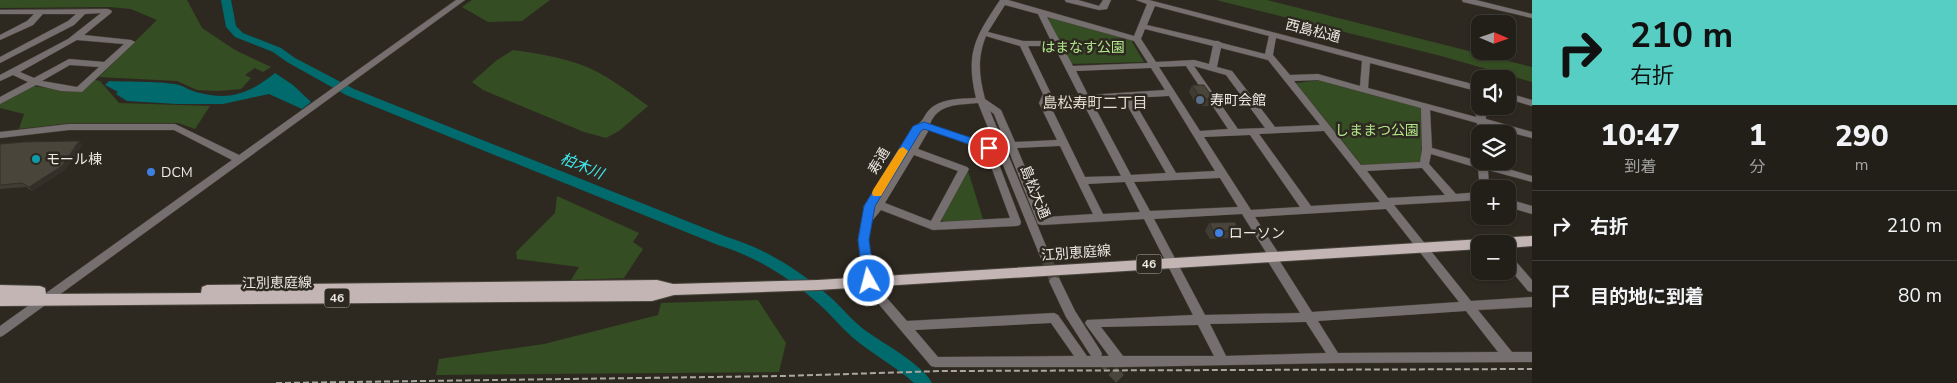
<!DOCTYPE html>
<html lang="ja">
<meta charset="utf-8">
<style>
body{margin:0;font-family:"Nunito Sans","Noto Sans JP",sans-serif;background:#2a2721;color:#f1f3f6;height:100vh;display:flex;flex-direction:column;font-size:19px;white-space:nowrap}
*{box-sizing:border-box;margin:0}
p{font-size:16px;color:#a2a2a2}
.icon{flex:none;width:28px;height:28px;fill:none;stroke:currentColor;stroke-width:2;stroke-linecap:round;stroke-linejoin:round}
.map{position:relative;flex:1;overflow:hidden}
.details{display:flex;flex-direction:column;background:#221f18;width:425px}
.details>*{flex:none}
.banner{background:#56cec4;color:#111;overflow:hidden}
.needle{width:32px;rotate:92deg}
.tools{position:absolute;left:1471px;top:15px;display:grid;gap:10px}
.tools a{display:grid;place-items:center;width:45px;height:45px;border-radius:10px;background:#221f18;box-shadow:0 1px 4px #0004,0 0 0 1px #3f3d37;font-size:25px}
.pin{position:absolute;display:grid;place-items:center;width:42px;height:42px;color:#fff;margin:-21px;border:2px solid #fff;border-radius:50%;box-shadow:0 1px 5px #0007}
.me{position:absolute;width:55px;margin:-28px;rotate:353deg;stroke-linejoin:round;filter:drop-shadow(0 0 4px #0008)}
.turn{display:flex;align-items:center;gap:18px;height:105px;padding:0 15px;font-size:22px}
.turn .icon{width:65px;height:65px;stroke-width:2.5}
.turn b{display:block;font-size:35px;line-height:42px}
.eta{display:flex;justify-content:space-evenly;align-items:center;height:85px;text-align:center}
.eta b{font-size:30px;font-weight:800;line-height:35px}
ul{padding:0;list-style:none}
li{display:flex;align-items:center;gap:15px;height:70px;padding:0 15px;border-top:1px solid #3f3d37}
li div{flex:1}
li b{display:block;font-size:19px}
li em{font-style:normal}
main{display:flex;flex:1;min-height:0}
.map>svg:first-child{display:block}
.green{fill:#354d23}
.water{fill:#006a6d}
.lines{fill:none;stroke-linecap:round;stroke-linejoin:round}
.river{fill:#006a6d;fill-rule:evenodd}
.minor-tunnel{stroke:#4a463d;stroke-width:11;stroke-dasharray:11 5.5;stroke-linecap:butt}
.minor-casing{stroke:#49443b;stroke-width:1}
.major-casing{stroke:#49443b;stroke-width:2}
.minor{fill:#766f6f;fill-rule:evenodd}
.major{fill:#c2b5b4;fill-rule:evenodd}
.rail{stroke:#aba7a0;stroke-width:2;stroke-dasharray:6 3;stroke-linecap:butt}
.wall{fill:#403b33}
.shaded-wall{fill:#343029}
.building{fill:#4a453b;stroke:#343029}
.route{fill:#1a73e8;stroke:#114b97}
.slow{fill:#f59e0b}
.service-dot{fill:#5c6f8a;stroke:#2e2920;stroke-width:2}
.culture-dot{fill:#0f9aa8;stroke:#2e2920;stroke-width:2}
.shop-dot{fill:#3f7fe0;stroke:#2e2920;stroke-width:2}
.labels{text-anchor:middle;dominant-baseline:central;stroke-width:5;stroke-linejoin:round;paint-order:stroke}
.shield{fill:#2e2920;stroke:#b3afa8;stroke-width:1}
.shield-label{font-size:12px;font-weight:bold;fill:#ece9e3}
.street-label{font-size:14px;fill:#ece9e3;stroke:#2e2920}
.park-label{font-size:14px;fill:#b1e78b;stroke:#2e2920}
.poi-label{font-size:14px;fill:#ece9e3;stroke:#2e2920;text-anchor:start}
.neighbourhood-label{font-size:15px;fill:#e2dbcf;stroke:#2e2920}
.water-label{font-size:15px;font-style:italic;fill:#40e8ee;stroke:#2e2920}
</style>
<main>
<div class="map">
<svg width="1532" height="383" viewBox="0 0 1532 383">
<rect width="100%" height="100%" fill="#2e2920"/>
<path class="green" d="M0 0H187L202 28 235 50 271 67 263 72 255 68 245 75 251 78 241 89 218 91 197 90 177 81 99 77 157 20 131 9 110 7 0 8Z
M472 0H550L522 21 488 22 462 7Z
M1216 0H1267L1532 67V82L1441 56Z
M1050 18 1131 40 1144 62 1071 64 1047 19Z
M513 50C536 53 560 57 582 65 604 73 629 92 648 106L619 131 606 138 584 132 483 90 472 82 497 60Z
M95 80 100 81 119 103 210 106 195 129 178 123H71L19 129 24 114 0 108V104L31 86 81 92Z
M1320 80 1420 107 1422 110 1421 160 1418 162 1365 166 1361 164 1296 83Z
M968 171 983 219 945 223 941 219Z
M557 196 639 233 633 242 643 249 624 278 571 280 579 267 517 259 516 252 555 213Z
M758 300 786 343 779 372 436 375 439 359 544 344 658 315 661 303Z"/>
<path class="water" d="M275 73 293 85 311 102 302 109 269 94 223 104H177L127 101 116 94 118 92 105 85 109 81C128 82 161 81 179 85 186 87 192 92 200 93 233 101 251 92 275 73Z"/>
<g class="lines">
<path class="river" d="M221 0H231L236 26 243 33 281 48 295 58 354 89 727 237C766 249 799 270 829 296 842 307 852 321 866 331 883 343 923 365 932 383H914C895 366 872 354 852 337 841 327 831 315 820 305 790 278 757 257 718 245L346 95 287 62 273 52 235 37 226 27Z"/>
<path class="minor-tunnel" d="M1046 258 1055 281
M1101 359 1124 383"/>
<defs>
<path id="minor" d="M456 0H465L4 335 0 337V326L232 160 174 130H69L0 138V132L69 124H175L239 155Z
M1000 0H1008L1134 36 1147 4 1136 0H1149L1480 86V92L1370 63 1368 88 1476 117 1475 106 1480 103V106H1485L1486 119 1532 132V138L1486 126 1487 134H1480V137L1477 134V123L1430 110 1432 148 1478 161 1480 159V161H1488V163L1532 176V182L1488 170 1489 189H1480V191L1478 168 1431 154 1429 164 1456 194 1480 192V200L1394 205 1471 301 1532 297V307L1478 310 1512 352H1532V362L1335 363 1120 367H935L931 366 871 295 863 281 858 240 864 206 914 126C924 122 923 116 930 109 942 98 961 99 976 98 965 52 976 36 1000 0ZM1005 5 1038 14 1051 41H1023L988 32ZM1155 6 1269 36 1265 54 1222 43 1218 41H1215L1147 25ZM1047 17 1134 41 1148 63 1073 66ZM1145 29 1213 46 1209 64 1194 60 1156 62 1141 39ZM986 36 1020 46 1043 94 1039 103 1057 140 1015 142 1001 110 985 99C979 76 977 58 986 36ZM1276 38 1362 61 1360 86 1318 74 1290 75 1273 55ZM1028 46H1054L1079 95 1051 97V94ZM1221 48 1268 60 1320 125 1275 127 1232 71 1217 67ZM1186 66 1228 129 1200 131 1159 67ZM1194 66 1226 75 1265 128 1238 129ZM1151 68 1165 90 1088 95 1076 71ZM1318 80 1421 108 1422 150 1420 162 1361 165 1294 81ZM1169 96 1215 171 1176 173 1132 98ZM1123 98 1166 173 1131 175 1091 100ZM1082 101 1121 176 1085 177 1049 103ZM978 103 1042 261H1050L1051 258 990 111 994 114 1038 224 1042 225 1144 219 1193 315 1087 320 1085 323 1087 326 1109 356H1101L1102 354 1100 350 1075 311 1059 278 1055 277 1051 278 1049 281 1066 317 1091 356H1087L1058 315 1054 313 907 321 879 289 874 281 868 240 872 221 881 210 933 230 1016 226 1020 225 1021 222 992 146 930 124C938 103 959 105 978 103ZM929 130 985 150 1010 218 940 222 969 169 967 167 918 149ZM1324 131 1380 202 1311 206 1259 134ZM1250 135 1300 207 1251 210 1204 137ZM1060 146 1093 214 1046 217 1017 148ZM914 155 958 171 931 221 885 203ZM1422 168 1445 195 1388 198 1367 171ZM1220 178 1238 207 1150 211 1134 182ZM1125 182 1140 212 1103 214 1088 184ZM1386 209 1459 302 1312 312 1279 260 1280 257 1279 254 1255 217ZM1242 214 1267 254 1266 257 1267 260 1300 313 1205 315 1154 219ZM1466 311 1498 352 1338 353 1318 321ZM1306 322 1326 353 1226 356 1210 324ZM1051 323 1074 356 938 357 915 330ZM1198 325 1214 356H1123L1101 327Z
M1065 0H1078L1099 6 1103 0H1111L1107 9 1099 10 1066 2Z
M1462 0H1476L1532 14V18L1463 2Z
M108 9 112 11 111 13 84 35 131 40 135 42 82 92 61 91 36 85 0 104V97L28 82 13 75 0 81V75L68 39 101 13 85 14 74 25 0 63V57L68 21 76 14H43L33 25 0 40V35L27 21 34 14H0V10ZM77 40 124 44 104 62 69 59 34 78 20 72ZM70 65 99 67 77 87 42 81Z
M1508 93 1532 100V106L1508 99Z
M1508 199 1532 206V214L1508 207Z
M1508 256 1512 257 1532 280V292L1528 291 1508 267Z"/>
<path id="major" d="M1532 236V246L1508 248V244H1480V249L818 290 674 295 652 301 0 306V285L40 286 45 288 46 294 201 293 202 287 207 285 657 280 673 284 818 280Z"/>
</defs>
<use href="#minor" class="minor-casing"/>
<use href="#major" class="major-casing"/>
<use href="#minor" class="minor"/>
<use href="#major" class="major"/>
<path class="rail" d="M276 383 784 376 942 371 1532 369"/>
</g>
<path class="wall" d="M1192 85 1214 99 1210 106H1197L1189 92Z
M79 141 82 145 65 170 32 191 26 187 0 189V144Z
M1209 223 1238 230 1233 238 1210 239 1205 231Z"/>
<path class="shaded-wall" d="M79 141 82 145 65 170 32 191 29 187Z"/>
<path class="building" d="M1192 85H1204L1214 99H1201Z
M79 141 62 166 29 187 22 183 0 185V144L25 142Z
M1235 222 1238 230 1214 232 1209 223Z"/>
<path class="route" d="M924 122 993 145 994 148 989 151 924 129 921 131 875 206 869 240 875 281 873 285H864L858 240 864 206 913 126Z"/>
<path class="slow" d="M903 147 908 151 881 196H873L872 193 873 190 899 149Z"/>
<circle class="service-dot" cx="1200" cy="100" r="5"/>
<circle class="culture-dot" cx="36" cy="159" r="5"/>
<g class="shop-dot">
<circle cx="151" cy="172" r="5"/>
<circle cx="1219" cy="233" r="5"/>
</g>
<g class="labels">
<g class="shield">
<rect x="1136.5" y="254.5" width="25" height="19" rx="4"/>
<rect x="324.5" y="288.5" width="25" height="19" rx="4"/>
</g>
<g class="shield-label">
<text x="1149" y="264">46</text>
<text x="337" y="298">46</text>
</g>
<g class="street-label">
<text transform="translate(1313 31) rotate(14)">西島松通</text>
<text transform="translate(879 161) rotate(-59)">寿通</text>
<text transform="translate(1035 192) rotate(68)">島松大通</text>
<text transform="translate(1076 253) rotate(-4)">江別恵庭線</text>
<text transform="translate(277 283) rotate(-1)">江別恵庭線</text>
</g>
<g class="park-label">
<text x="1083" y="47">はまなす公園</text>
<text x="1377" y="130">しままつ公園</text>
</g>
<g class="poi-label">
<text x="1210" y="100">寿町会館</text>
<text x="46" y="159">モール棟</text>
<text x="161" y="172">DCM</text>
<text x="1229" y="233">ローソン</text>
</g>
<g class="neighbourhood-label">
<text x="1095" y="103">島松寿町二丁目</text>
</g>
<g class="water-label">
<text transform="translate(582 166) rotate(22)">柏木川</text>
</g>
</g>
</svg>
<div class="tools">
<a><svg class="needle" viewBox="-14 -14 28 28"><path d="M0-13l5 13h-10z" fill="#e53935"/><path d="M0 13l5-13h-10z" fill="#a2a2a2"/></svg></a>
<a><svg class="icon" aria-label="sound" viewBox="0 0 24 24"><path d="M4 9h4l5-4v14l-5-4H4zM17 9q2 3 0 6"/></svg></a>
<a><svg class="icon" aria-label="layers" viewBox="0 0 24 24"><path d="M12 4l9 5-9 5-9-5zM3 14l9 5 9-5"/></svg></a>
<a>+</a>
<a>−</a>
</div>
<div class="pin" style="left:989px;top:148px;background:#d93025"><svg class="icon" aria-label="arrive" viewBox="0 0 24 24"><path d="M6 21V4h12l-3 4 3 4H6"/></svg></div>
<svg class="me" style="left:869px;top:281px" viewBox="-20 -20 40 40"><circle r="17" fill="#1a73e8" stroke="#fff" stroke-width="3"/><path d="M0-11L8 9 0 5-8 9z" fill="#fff"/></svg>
</div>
<section class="details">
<div class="banner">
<div class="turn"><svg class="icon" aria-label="right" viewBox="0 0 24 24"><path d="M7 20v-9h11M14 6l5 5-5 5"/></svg><div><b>210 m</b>右折</div></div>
</div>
<div class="eta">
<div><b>10:47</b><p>到着</p></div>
<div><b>1</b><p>分</p></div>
<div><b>290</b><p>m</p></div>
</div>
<ul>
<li><svg class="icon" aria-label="right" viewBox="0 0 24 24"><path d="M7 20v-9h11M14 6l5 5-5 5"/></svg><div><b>右折</b></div><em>210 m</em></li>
<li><svg class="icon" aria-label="arrive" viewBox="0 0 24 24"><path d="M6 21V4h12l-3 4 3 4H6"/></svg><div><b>目的地に到着</b></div><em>80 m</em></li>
</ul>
</section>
</main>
